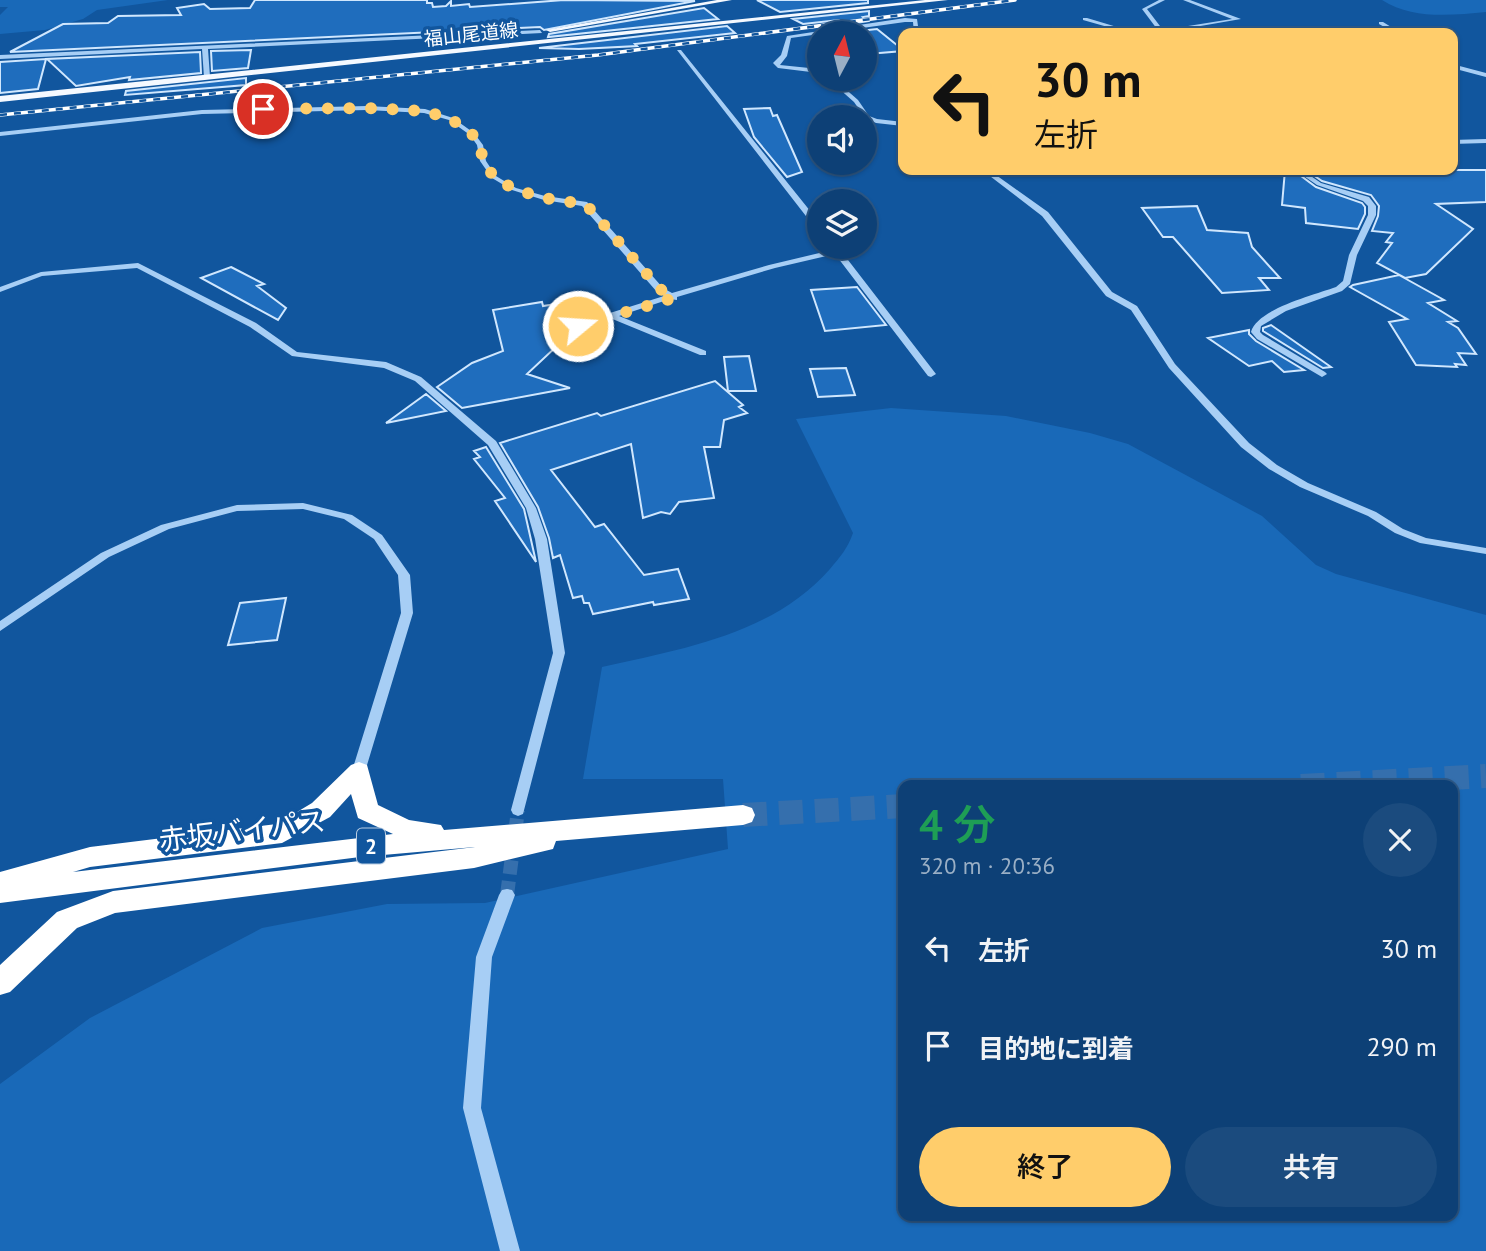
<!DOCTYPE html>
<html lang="ja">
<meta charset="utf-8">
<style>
body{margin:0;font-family:"PT Sans","Noto Sans JP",sans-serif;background:#1b4b7e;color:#f1f3f6;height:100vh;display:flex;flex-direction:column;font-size:26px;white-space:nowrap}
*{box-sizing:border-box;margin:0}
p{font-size:23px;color:#9aafc5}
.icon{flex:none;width:38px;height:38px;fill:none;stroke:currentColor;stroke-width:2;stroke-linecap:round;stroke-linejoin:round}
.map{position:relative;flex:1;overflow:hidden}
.sheet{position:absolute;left:898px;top:780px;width:560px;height:441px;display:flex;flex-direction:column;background:#0d4076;border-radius:14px;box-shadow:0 2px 5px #0004,0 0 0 2px #2d5988}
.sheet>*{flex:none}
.top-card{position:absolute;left:898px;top:28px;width:560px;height:147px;border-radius:14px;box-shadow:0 2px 5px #0004,0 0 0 2px #2d5988;background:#ffcd6b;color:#111;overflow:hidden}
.needle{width:46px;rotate:7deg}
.fabs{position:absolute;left:807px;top:21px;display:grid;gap:14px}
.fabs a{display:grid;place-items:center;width:70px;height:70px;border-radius:50%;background:#0d4076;box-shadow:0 2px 5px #0004,0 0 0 2px #2d5988;font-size:35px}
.pin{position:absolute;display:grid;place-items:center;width:60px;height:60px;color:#fff;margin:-30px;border:4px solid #fff;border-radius:50%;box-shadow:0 2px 7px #0007}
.me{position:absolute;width:77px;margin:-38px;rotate:72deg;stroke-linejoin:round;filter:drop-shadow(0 0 5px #0008)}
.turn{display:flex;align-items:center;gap:24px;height:147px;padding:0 21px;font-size:32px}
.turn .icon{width:91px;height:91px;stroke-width:2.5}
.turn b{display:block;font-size:49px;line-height:60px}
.round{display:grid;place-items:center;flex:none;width:74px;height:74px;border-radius:37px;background:#1b4b7e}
.head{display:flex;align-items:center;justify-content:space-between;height:119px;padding:0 21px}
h1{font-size:42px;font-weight:600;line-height:52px;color:#1e9e55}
.cta{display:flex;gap:14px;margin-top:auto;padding:14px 21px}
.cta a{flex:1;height:80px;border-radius:42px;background:#ffcd6b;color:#111;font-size:28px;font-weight:600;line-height:80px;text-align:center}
.cta a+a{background:#1b4b7e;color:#f1f3f6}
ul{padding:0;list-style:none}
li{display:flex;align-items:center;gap:21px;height:98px;padding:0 21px}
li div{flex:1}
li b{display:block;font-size:26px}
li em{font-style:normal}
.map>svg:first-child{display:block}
.green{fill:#1969b8;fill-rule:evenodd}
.building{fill:#1f6dbd;stroke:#d0e7fe;stroke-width:2}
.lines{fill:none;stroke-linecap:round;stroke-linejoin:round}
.minor-tunnel{stroke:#356fad;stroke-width:14;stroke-dasharray:14 7;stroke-linecap:butt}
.highway-tunnel{stroke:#356fad;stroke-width:24;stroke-dasharray:24 12;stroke-linecap:butt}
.minor{fill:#a7cef5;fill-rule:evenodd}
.major{fill:#f5f9ff;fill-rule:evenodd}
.highway{fill:#fff;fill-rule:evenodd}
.rail-casing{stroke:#fff;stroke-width:3.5}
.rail{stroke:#11569e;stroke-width:2.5;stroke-dasharray:7;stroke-linecap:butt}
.route{stroke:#ffcd6b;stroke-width:12;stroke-dasharray:0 21.6}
.labels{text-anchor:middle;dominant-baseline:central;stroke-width:7;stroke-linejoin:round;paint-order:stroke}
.far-street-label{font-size:19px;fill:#fff;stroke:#11569e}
.shield{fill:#11569e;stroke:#b8cce2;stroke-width:2}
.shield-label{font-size:21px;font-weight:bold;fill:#fff}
.near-street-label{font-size:28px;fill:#fff;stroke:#11569e}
</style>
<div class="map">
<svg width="1486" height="1251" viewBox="0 0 1486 1251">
<rect width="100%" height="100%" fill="#11569e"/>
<path class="green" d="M0 0H168L97 10 83 19 45 30 0 34V15L8 7H0Z
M1382 0H1486V12C1452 15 1413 20 1382 0Z
M891 408 1006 416 1090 433 1128 444 1262 516 1316 565 1336 574 1486 615V1251H0V1084L90 1018 262 928 387 904 485 903 728 849 723 779H583L602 667C683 649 773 634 830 569 840 557 848 548 853 533L796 419ZM903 786H1452V1216H903Z"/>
<path class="building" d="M255 0H427V3H432L433 7 446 6 451 1V6L469 4 470 7 564 0 695 1 544 30 540 27 10 52 63 24 108 23 118 16 181 15 177 8 204 4 210 9 250 8Z
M757 0H868V3L780 12Z
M704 8 718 19 548 37 549 34Z
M869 11V16L863 17 868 21 843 25 839 20 803 24 793 19Z
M727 26 735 33 635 44 637 46 579 49 539 48Z
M877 29 903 50V51L868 54 864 50V33L850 32Z
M251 50 248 68 212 71 211 51Z
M200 52 201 73 129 80 130 77 76 86 47 59Z
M46 59 38 89 0 93V62Z
M246 78V85L125 95 126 91Z
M770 108 773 116 777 115 802 172 787 177 754 137 744 109Z
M1285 170H1293L1316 187 1362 203 1365 207V214L1358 229 1306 223 1305 208 1282 205Z
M1306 170H1486V202L1436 204 1473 229 1426 274 1405 278 1377 263 1392 243 1386 242 1393 233 1372 231 1378 216 1379 206 1371 195 1322 181Z
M1197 206 1207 230 1248 233 1252 247 1280 278H1259L1269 290 1222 293 1173 237H1163L1142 208Z
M231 267 264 284 257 286 286 308 278 320 201 278Z
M1399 275 1444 300 1428 303 1457 321 1448 322 1458 328 1476 354 1458 353 1466 365 1455 364 1457 367 1416 365 1389 322 1407 319 1350 287 1353 285Z
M857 287 886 325 825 331 811 290Z
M542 302 543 306 562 303 570 326 572 325 574 330 527 374 570 388 462 408 437 387 472 363 503 351 493 310Z
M1271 325 1331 367 1323 368 1263 331V328Z
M1249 330V334L1256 341 1304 370 1284 372 1272 361 1249 366 1208 338Z
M749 356 756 391H728L724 357Z
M846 368 855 395 818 397 810 369Z
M715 381 743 405 739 407 747 413 724 420 720 447H704L714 498 679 502 670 514 661 512 643 518 631 444 551 470 595 527 604 524 644 575 678 569 689 599 654 605 653 602 593 614 589 603H584L582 596 573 598 560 555 553 558 549 538 538 507 500 443 597 413 601 416Z
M426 394 446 411 386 423Z
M486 447 524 509 536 562 495 501 505 498 474 459 480 457 474 451Z
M286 598 277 640 228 645 240 603Z"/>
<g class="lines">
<path class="minor-tunnel" d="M507 895 518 810"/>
<path class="highway-tunnel" d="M1301 786 1486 776
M743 815 903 806"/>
<path class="minor" d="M1159 0H1165L1147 9 1163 30 1232 19 1183 0H1190L1241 19 1160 33 1142 9Z
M905 18 917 19 919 33H914L913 22H905L791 38 787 56 780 65 819 69V73L778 68 773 63 781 55 787 36Z
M1083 18H1087L1137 33H1129L1083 20Z
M1379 22H1383L1401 33H1395L1379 24Z
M540 30 542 33 208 49 210 77 207 79 204 77 202 49 0 59V55Z
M677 50H681L819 222V229H816Z
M1452 64 1486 73V77L1452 68Z
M828 79H834L858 100 869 116 877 119 903 122V126L876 123 865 118 854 102Z
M367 106 425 109 453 118 474 133 483 145 486 161 496 176 516 188 545 196 587 202 663 288 672 293 769 265 832 250 830 247H838L936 374 931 377 928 376 835 254 775 268 677 297V300L670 299 619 316 706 351V355H700L610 318 581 328H575V324L664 296 657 292 582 206 544 200 512 190 492 178 480 161 477 145 470 135 449 120 424 113 367 110 202 114 0 136V132L202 110Z
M1486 139V143L1452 144V140Z
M982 170H989L1048 212 1112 292 1137 306 1175 364 1249 443 1277 465 1308 483 1376 512 1403 529 1426 538 1486 548V554L1420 543 1395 533 1368 516 1300 487 1269 469 1241 447 1169 368 1131 310 1106 296 1042 216Z
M1295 170H1302L1321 183 1369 197 1376 206V215L1357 255 1350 284 1342 291 1286 311 1261 326 1260 332 1263 335 1325 372 1327 374 1322 377 1257 339 1251 332C1257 309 1314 295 1336 287L1343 281 1349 255 1368 215V206L1363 201 1317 185Z
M138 263 256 323 297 352 386 362 421 377 496 441 536 508 547 539 565 653 523 814 518 816 513 814 511 810 553 653 535 539 526 508 488 445 415 381 384 368 292 356 250 327 137 268 42 276 0 292V287L41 272Z
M303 503 352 515 382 535 410 575 413 613 364 775 359 776 354 775 352 771 401 613 398 575 374 539 344 519 303 509 237 511 169 529 109 557 0 631V621L101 553 161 525 237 505Z
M507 889 512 890 515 895 492 957 481 1108 520 1251H500L463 1108 476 957 499 895 502 890Z"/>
<path class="major" d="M717 0H732L550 32 546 30Z
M925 0H948L0 102V96Z"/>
<path class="highway" d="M359 762 367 765 378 805 409 820 441 825 444 830 743 805 752 808 755 815 752 822 743 825 556 841 553 849 474 868 115 913 77 928 10 992 0 995V965L57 912 113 891 475 847 360 857 0 903V872L90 847 277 824 312 803 351 765ZM351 794 358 818 393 834 73 872 90 867 282 843 330 817Z"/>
<defs>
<path id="rail" d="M0 115 598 55 1015 0"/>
</defs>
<use href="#rail" class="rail-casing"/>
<use href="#rail" class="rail"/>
</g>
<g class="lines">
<path class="route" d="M263 109 367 108 425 111 451 119 472 134 480 145 483 161 494 177 514 189 544 198 584 204 591 210 660 289 674 298 578 326"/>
</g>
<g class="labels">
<g class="far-street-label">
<text transform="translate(471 34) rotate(-6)">福山尾道線</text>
</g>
<rect class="shield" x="357" y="828.5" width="28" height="35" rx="5"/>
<g class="shield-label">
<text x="371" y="846">2</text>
</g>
<g class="near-street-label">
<text transform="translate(242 830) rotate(-7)">赤坂バイパス</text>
</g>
</g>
</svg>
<div class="fabs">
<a><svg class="needle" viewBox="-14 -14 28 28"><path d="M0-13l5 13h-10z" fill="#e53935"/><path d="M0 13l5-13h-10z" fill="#9aafc5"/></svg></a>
<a><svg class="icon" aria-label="sound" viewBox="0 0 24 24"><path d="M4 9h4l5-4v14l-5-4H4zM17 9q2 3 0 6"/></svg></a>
<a><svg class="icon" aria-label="layers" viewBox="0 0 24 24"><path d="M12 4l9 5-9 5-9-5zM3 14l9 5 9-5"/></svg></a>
</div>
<div class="pin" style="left:263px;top:109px;background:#d93025"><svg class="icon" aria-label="arrive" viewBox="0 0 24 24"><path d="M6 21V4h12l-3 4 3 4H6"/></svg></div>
<svg class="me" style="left:578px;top:326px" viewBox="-20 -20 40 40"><circle r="17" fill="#ffcd6b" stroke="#fff" stroke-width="3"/><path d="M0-11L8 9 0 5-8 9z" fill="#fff"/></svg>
<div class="top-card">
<div class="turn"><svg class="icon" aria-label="left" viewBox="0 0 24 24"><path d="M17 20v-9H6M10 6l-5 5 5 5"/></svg><div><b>30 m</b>左折</div></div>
</div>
<section class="sheet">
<div class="head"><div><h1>4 分</h1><p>320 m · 20:36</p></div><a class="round"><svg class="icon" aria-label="close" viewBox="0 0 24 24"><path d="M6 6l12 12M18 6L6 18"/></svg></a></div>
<ul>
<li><svg class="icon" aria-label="left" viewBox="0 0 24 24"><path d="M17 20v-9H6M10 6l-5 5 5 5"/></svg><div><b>左折</b></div><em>30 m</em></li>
<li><svg class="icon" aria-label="arrive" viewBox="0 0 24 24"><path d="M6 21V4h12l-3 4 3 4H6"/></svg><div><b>目的地に到着</b></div><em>290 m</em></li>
</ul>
<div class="cta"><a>終了</a><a>共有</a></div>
</section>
</div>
